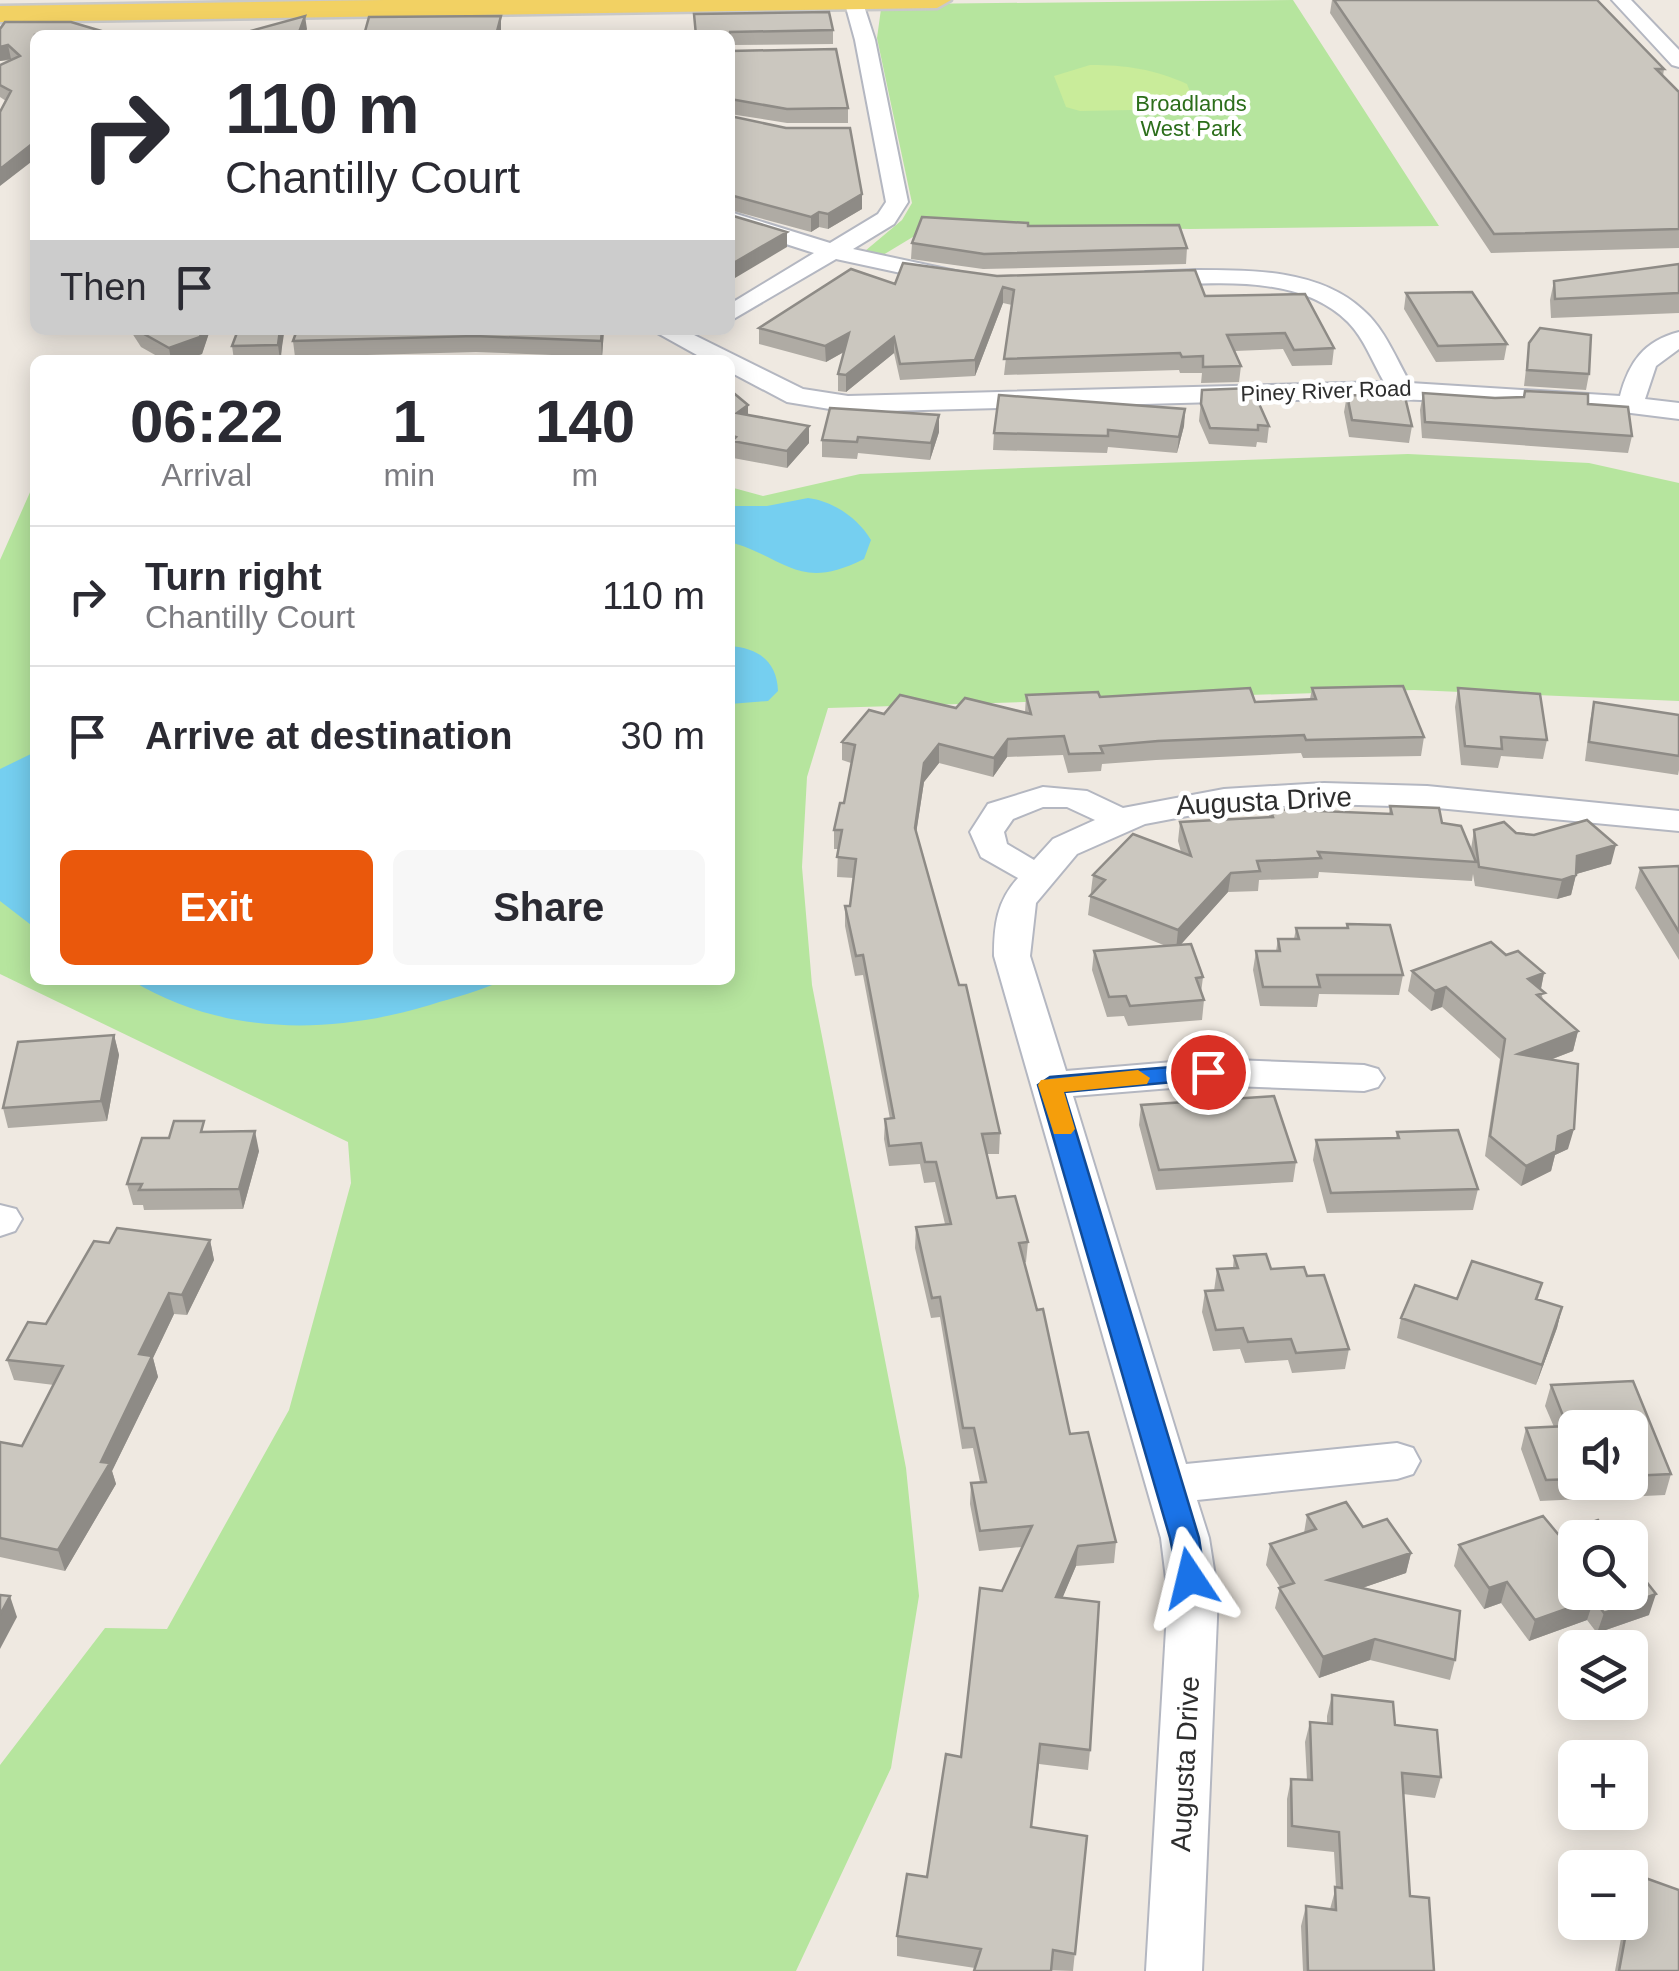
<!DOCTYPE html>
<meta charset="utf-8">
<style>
body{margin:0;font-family:Arial,sans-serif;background:#f7f7f7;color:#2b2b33;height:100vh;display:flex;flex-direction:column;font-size:38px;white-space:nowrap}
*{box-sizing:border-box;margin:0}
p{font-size:32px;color:#7c7c81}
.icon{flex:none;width:55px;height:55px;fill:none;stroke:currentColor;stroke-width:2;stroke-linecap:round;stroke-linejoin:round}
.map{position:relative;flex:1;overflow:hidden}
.drawer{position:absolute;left:30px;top:355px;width:705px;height:630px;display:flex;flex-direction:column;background:#fff;border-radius:15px;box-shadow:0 5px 25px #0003}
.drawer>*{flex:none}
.banner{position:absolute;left:30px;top:30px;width:705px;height:305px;border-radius:15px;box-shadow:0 5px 25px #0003;background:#fff;color:#2b2b33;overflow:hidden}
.buttons{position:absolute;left:1558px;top:1410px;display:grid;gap:20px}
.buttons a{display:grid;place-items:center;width:90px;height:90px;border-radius:15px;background:#fff;box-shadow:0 5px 25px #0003;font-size:50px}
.pin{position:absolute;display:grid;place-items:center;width:85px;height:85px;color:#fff;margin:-42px;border:5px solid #fff;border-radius:50%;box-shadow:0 2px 10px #0007}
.me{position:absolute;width:110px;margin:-55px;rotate:350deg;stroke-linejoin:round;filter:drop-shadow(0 0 8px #0008)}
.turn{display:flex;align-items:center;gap:35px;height:210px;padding:0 30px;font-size:45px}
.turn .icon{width:130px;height:130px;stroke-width:2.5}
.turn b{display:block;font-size:70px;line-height:85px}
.then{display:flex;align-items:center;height:95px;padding:0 30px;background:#0003;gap:20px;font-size:38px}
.eta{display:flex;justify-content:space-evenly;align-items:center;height:170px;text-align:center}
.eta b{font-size:60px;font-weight:700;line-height:70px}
.button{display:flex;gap:20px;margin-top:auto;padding:20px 30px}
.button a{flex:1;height:115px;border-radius:15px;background:#ea580c;color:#fff;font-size:40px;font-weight:700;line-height:115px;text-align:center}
.button a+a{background:#f7f7f7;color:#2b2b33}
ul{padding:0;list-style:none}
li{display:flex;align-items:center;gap:30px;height:140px;padding:0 30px;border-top:2px solid #e1e1e2}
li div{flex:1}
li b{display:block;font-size:38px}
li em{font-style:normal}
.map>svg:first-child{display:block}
.green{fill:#b6e59e}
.pitch{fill:#c9ec9a}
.water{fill:#75cff0}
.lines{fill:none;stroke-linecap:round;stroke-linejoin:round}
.street-casing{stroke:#b4b7c1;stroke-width:4}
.primary-casing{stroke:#c9c9c9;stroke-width:5}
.street{fill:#fff;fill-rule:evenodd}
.primary{fill:#f2d163;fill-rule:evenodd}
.wall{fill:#afaba4;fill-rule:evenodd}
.shaded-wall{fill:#8e8b86}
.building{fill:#cbc7bf;stroke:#8e8b86;stroke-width:2.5}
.route{fill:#1a73e8;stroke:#114b97;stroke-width:2.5}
.slow{fill:#f59e0b}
.labels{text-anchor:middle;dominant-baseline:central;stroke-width:9;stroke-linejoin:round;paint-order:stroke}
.far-park-label{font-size:22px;fill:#2c6e1b;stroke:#fff}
.far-street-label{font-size:22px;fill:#2e2e2e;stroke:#fff}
.street-label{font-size:28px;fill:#2e2e2e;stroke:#fff}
</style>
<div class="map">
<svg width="1679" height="1971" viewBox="0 0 1679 1971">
<rect width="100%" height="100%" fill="#efe9e1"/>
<path class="green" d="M1293 0 1439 226 1190 229 936 223 883 255 865 251 902 220 912 203 877 38 881 9 909 4Z
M1408 454 1589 463 1679 483V701L1414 690 828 708 807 777 802 867 812 985 906 1468 919 1596 891 1768 796 1971H0V1765L105 1628 167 1629 289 1410 351 1183 348 1142 0 974V560L35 481V980H730V487L763 496 860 474Z"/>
<path class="pitch" d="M1090 65C1126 65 1154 69 1187 84L1192 97 1186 109 1080 111 1066 107 1054 76Z"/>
<path class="water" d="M808 498C833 501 858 518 871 540L864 559C798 592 787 558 730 542V506H767Z
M730 646C758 648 777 661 778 691L768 701 730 704Z
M35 752V928L0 901V769Z
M131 980H503C479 992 455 997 430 1005 331 1035 222 1036 131 980Z"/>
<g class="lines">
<defs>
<path id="street" d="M844 0H862L875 40 908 202 894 224 853 249 960 272 964 277 952 284 836 259 730 321V304L814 253 730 226V212L830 243 878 214 886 202 855 40Z
M1612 0H1631L1679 50V67L1672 65Z
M1198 270C1253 270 1320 270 1363 310 1385 329 1396 359 1410 383L1620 396C1629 362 1644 341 1679 332V349L1656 366 1645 399 1679 403V419L1575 406 1368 398 848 412 787 402 730 372V360H706L652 330H684L803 389 848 396 1384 382C1373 363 1364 338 1348 322 1297 272 1211 284 1146 286L1134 279 1146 272Z
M1324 783 1427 786 1679 811V831L1427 807 1324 804 1224 809 1145 824 1077 854 1036 903 1030 956 1066 1071 1208 1059 1364 1065 1378 1069 1384 1078 1378 1087 1364 1091 1208 1085 1073 1096 1186 1464 1397 1443 1413 1448 1420 1461 1413 1474 1397 1479 1197 1500 1209 1538 1218 1595 1202 1971H1146L1168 1595 1161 1538 994 956C994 925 997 901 1018 878L981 857 970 832 988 804 1043 787 1087 791 1123 808 1224 789ZM1043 807H1067L1095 820 1053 839 1034 860 1007 844 1004 832 1013 819Z
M0 1205 16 1209 22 1219 15 1231 0 1236Z"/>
<path id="primary" d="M384 0H951L937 8 0 22V6Z"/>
</defs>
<use href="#street" class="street-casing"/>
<use href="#primary" class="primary-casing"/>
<use href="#street" class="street"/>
<use href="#primary" class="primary"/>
</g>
<path class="wall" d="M1332 0H1597L1664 69 1663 76 1679 92V248L1491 253 1330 13Z
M694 14 833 30V44L730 45V35H695Z
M0 29 35 35 6 101 0 97V65L12 60 0 61Z
M730 51 848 108V123H787L730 114Z
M730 116 862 209 828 229 819 227 811 232 730 210Z
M1028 226 1187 248 1186 264 983 269 911 259 912 243Z
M1679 264V313L1551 318 1550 300 1554 281Z
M997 276 1205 296 1334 348 1332 365 1292 366 1283 349 1235 351 1241 366 1239 382 1201 383 1202 373H1180L1179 370 1004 375 1012 305 1003 303 975 376 900 380 894 353 846 392 838 391V374L844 352 826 362 759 344V328L895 284Z
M1406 293 1507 344 1504 360 1436 362 1404 309Z
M130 330H210L202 354 184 360H164L141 347Z
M238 330H283L281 360H234L232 346Z
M297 330H604L602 357 476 352 295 357 293 341Z
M1529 343 1589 374 1586 390 1524 386Z
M730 390 748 405V415L809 443 787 468 733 458 732 453 730 452Z
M1202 390 1269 426 1267 443 1257 442 1256 447 1209 444 1199 421Z
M1423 393 1588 404 1632 436 1628 453 1422 438 1420 410Z
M1347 395 1412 426 1409 443 1349 437 1344 412Z
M1185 409 1184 426 1177 453 1108 447 1107 453 993 450 994 433Z
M939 415V432L930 460 858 453 857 459 822 457V440Z
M1312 688 1424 737 1421 756 1303 758 1301 753 1156 760 1102 764 1101 771 1068 773 1063 755 1007 757 993 777 939 763 924 782 916 833 1000 1133 999 1154H987L997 1198 1028 1242 1026 1262 1024 1263 1070 1434 1116 1542 1114 1563 1076 1566 1062 1598 1090 1750 1088 1770 1039 1764 1031 1827 1087 1836 1073 1971 975 1968 897 1956V1936L927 1877 961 1757 1002 1591 1022 1547 979 1551 970 1504 971 1483 980 1482 973 1448 962 1449 940 1317 931 1318 915 1248 916 1227 945 1224 935 1182 924 1183 920 1164 889 1166 884 1139 885 1119H890L863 975 855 976 845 926V906H850L854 878 837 877 838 849H834V830L844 803 851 763 842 760V742L884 714 956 708 1025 713 1026 695 1255 702 1310 699Z
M1458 688 1547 740 1543 759 1501 756 1498 768 1461 765 1455 707Z
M1594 702 1679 715V770L1678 775 1585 761 1590 721Z
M1390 806 1442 823 1471 849 1474 830 1516 833 1611 864 1576 874 1571 895 1557 899 1475 886 1473 874 1472 881 1319 872 1318 878 1259 880 1258 891 1228 892 1180 945 1203 977 1201 993 1204 1000 1202 1020 1128 1026 1124 1016 1107 1017 1092 970 1094 951 1166 946 1088 915 1093 875 1181 852 1178 841 1180 822 1269 817 1270 809 1389 814Z
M1679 866V960L1635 888 1640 868Z
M1347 924 1403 975 1399 995 1319 994 1317 1007 1260 1006 1253 970 1256 951H1276L1278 939H1294L1296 928H1347Z
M1506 955 1544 973 1541 989 1543 1001 1578 1031 1573 1051 1550 1060 1568 1149 1555 1155 1551 1171 1521 1186 1485 1156 1500 1059 1442 1007 1431 1011 1408 991 1412 971Z
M114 1035 119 1055 107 1121 8 1128 3 1108Z
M1141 1105 1296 1162 1293 1182 1156 1190 1139 1125Z
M207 1132 259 1151 243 1209 144 1210 143 1205H133L127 1184 169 1138Z
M1397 1132 1478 1189 1473 1210 1327 1213 1313 1160 1316 1140 1396 1138Z
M210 1240 214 1260 187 1315 174 1314 153 1358 158 1377 112 1471 116 1484 65 1571 0 1557V1442L22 1446 54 1385 14 1380 7 1360 46 1324 109 1243Z
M1234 1256 1271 1269 1307 1276 1349 1349 1345 1369 1292 1373 1288 1360 1245 1363 1240 1349 1213 1351 1202 1312 1205 1291H1214L1217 1269 1233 1268Z
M1542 1283 1538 1299 1562 1307 1557 1328 1536 1385 1397 1338 1401 1318 1457 1299Z
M1633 1381 1671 1474 1665 1495 1540 1501 1521 1449 1526 1428 1554 1427 1545 1406 1551 1385ZM1575 1428H1630V1482H1575Z
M1307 1515 1363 1527 1411 1553 1406 1573 1362 1588 1455 1660 1450 1680 1370 1660 1319 1678 1275 1608 1280 1587 1266 1565 1270 1544 1304 1533Z
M1558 1534 1649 1615 1597 1633 1587 1620 1529 1641 1501 1603 1484 1609 1454 1566 1459 1545Z
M1332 1695 1395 1725 1441 1777 1435 1798 1403 1794 1410 1896 1434 1971H1303L1301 1926 1306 1906 1330 1909 1336 1887 1334 1852 1287 1847V1799L1291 1779 1307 1780 1305 1742 1310 1722 1327 1723V1716Z
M1637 1875 1679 1971H1615L1624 1922H1630V1894Z"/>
<path class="shaded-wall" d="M305 16 307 29 305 35H298Z
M501 16V35H496Z
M8 45 11 59 0 61V47Z
M35 138V159L0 186V169Z
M862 194V209L828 229V214Z
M819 212V227L811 232V217Z
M787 232V247L730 281V265Z
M1003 287V303L975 376V360Z
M202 330H210L202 354 184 360H171L169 348Z
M280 330H283L284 334 280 360 278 345Z
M602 330H604L602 357 601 341Z
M849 333V349L826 362 825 346Z
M894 337V353L846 392V375Z
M748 405V422L737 413Z
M1185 409 1184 426 1177 453 1179 437Z
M939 415V432L930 460 931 443Z
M809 426V443L787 468V451Z
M1008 739 1007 757 993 777 994 758Z
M939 744V763L924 782 914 847 915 828 924 763Z
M1616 845 1611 864 1573 875 1577 856Z
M1231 873 1228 892 1176 950 1178 930Z
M1576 875 1571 895 1557 899 1562 880Z
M1544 973 1540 993 1528 979Z
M1446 987 1442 1007 1431 1011 1435 991Z
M1578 1031 1573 1051 1513 1074 1518 1054Z
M114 1035 119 1055 107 1121 101 1101Z
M1574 1129 1568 1149 1555 1155 1551 1171 1521 1186 1526 1166 1558 1136Z
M255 1131 259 1151 243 1209 239 1189Z
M210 1240 214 1260 187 1315 182 1295Z
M169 1293 174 1314 153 1358 158 1377 112 1471 116 1484 65 1571 58 1550 101 1462 139 1354Z
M1562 1307 1557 1328 1536 1385 1542 1365Z
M1078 1546 1076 1566 1054 1618 1056 1597Z
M1411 1553 1406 1573 1324 1601 1328 1580Z
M1507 1582 1501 1603 1484 1609 1489 1588Z
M1656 1594 1649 1615 1597 1633 1604 1613Z
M10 1596 17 1617 0 1649V1615Z
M1594 1599 1587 1620 1529 1641 1535 1620Z
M1375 1639 1370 1660 1319 1678 1323 1657Z"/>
<path class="building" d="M1334 0H1597L1664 69H1656L1679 92V229L1494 234Z
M829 12 833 30 730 32 729 35H696L694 14Z
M305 16 298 35H236Z
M501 16 496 35H364L369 17Z
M5 22H71L115 35H35V138L32 144 0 169V112L11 91 0 85V65L20 56 8 45 0 47V29Z
M836 49 848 108 787 109 730 99V51Z
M730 116 786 128H850L862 194 828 214 819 212 811 217 730 195Z
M730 215 787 232 730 265Z
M922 217 1028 223V226L1179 225 1187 248 984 254 912 243Z
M903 263 997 276 1195 270 1205 296 1305 294 1334 348 1294 350 1285 333 1227 335 1241 366 1203 367V356L1182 357 1180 353 1004 359 1014 290 1003 287 975 360 900 364 894 337 846 375 838 374 849 333 825 346 759 328 851 269 895 284Z
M1679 264V293L1555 299 1554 281Z
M1472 292 1507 344 1438 346 1406 293Z
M1540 328 1591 335 1589 374 1527 370 1529 343Z
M137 330H202L200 337 169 348Z
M238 330H280L278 345 232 346Z
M297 330H602L601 341 475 336 293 341Z
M1252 388 1269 426 1258 425V430L1210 428 1201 404 1202 390Z
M730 390 748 405 737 413 809 426 787 451 732 441 736 437 730 435Z
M1525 391 1588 394V404L1628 407 1632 436 1425 422 1423 393 1495 398 1524 397Z
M999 395 1185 409 1179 437 1108 430V436L994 433Z
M1347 395 1405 397 1412 426 1352 420Z
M830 408 939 415 931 443 858 437 857 442 822 440Z
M1403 686 1424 737 1306 740 1304 735 1158 741 1100 746 1103 753 1069 754 1064 736 1008 739 994 758 939 744 924 763 915 828 959 985H966L1000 1133 982 1134 997 1198 1015 1196 1028 1242 1019 1243 1037 1310 1043 1309 1070 1434 1088 1432 1116 1542 1078 1546 1056 1597 1099 1602 1090 1750 1040 1744 1031 1827 1087 1836 1075 1954 1053 1950 1051 1971H974L981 1949 897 1936 907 1874 927 1877 946 1754 961 1757 980 1588 1002 1591 1032 1526 980 1531 971 1483 986 1482 974 1428H963L940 1297 932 1298 916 1227 951 1224 936 1162H925L921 1143 889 1146 885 1119 894 1118 863 955 856 956 845 906H850L856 859 837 857 842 830H834L840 803H844L855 745 842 742 869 710 884 714 900 695 956 708 965 698 1031 714 1026 695 1098 692 1100 697 1250 688 1255 702 1316 699 1312 688Z
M1458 688 1540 694 1547 740 1501 737 1502 749 1465 746Z
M1594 702 1679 715V756L1589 742Z
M1390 806 1439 808 1442 823 1461 826 1476 862 1318 852 1321 858 1257 861 1260 871 1231 873 1178 930 1090 896 1105 880 1093 875 1133 834 1191 856 1180 822 1273 817 1270 809 1392 814Z
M1587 820 1616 845 1577 856 1576 875 1562 880 1479 867 1474 830 1504 822 1516 833 1534 835Z
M1679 866V932L1640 868Z
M1347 924 1390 925 1403 975H1317L1320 987H1263L1256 951H1280L1278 939H1299L1296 928H1348Z
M1491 942 1506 955 1518 951 1544 973 1528 979 1545 993 1537 995 1578 1031 1518 1054 1578 1064 1574 1129 1558 1136 1556 1151 1526 1166 1490 1136 1505 1039 1446 987 1435 991 1412 971Z
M1191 944 1203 977 1196 978 1204 1000 1130 1006 1126 996 1109 997 1094 951Z
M114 1035 101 1101 3 1108 18 1042Z
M1274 1096 1296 1162 1159 1170 1141 1105Z
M174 1121H204L201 1132 255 1131 239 1189 139 1190 142 1184H127L142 1138H169Z
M1458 1130 1478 1189 1331 1193 1316 1140 1399 1138 1397 1132Z
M117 1228 210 1240 182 1295 169 1293 139 1354 152 1356 101 1462 110 1463 58 1550 0 1538V1442L22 1446 63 1366 7 1360 28 1322 46 1324 94 1241 109 1243Z
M1266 1254 1271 1269 1304 1267 1307 1276 1324 1275 1349 1349 1296 1353 1291 1339 1248 1342 1243 1328 1216 1330 1205 1291 1223 1290 1217 1269 1238 1268 1234 1256Z
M1472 1261 1542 1283 1536 1299 1562 1307 1542 1365 1401 1318 1415 1285 1457 1299Z
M1633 1381 1671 1474 1630 1476V1428H1575V1479L1546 1480 1526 1428 1567 1426 1551 1385Z
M1346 1502 1363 1527 1387 1519 1411 1553 1328 1580 1460 1611 1455 1660 1375 1639 1323 1657 1279 1588 1294 1583 1270 1544 1316 1529 1307 1515Z
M1543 1516 1558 1534 1598 1520 1611 1538H1575V1592H1630V1561L1656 1594 1604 1613 1594 1599 1535 1620 1507 1582 1489 1588 1459 1545Z
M0 1595 10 1596 0 1615Z
M1332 1695 1393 1702 1395 1725 1437 1730 1441 1777 1402 1773 1410 1896 1429 1898 1434 1971H1308L1306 1906 1336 1910 1335 1887 1342 1888 1339 1832 1292 1826 1291 1779 1312 1780 1310 1722 1332 1724Z
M1637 1875 1679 1890V1971H1619L1628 1922H1630V1912Z"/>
<path class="route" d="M1208 1064 1217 1067 1220 1072 1217 1078 1064 1092 1199 1538 1205 1578 1201 1587 1190 1590 1180 1587 1170 1538 1038 1085 1050 1077Z"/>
<path class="slow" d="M1138 1070 1150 1078 1147 1084 1064 1092 1075 1129 1071 1134H1054L1038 1085 1041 1080Z"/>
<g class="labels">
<g class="far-park-label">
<text x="1191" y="103">Broadlands<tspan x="1191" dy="25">West Park</tspan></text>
</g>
<g class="far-street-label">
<text transform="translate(1326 391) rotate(-2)">Piney River Road</text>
</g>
<g class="street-label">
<text transform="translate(1264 801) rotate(-3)">Augusta Drive</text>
<text transform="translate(1185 1764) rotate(-87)">Augusta Drive</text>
</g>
</g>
</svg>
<div class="buttons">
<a><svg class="icon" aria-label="sound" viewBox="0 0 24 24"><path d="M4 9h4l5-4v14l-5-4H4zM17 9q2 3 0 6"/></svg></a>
<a><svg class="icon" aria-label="search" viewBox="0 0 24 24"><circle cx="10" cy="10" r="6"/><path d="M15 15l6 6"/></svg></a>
<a><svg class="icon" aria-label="layers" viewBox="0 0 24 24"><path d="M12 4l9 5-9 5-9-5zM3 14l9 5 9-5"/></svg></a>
<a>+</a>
<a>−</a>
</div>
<div class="pin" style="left:1208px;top:1072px;background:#d93025"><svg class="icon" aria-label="arrive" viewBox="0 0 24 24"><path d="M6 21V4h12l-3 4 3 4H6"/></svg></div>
<svg class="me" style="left:1190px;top:1578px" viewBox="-20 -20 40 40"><path d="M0-17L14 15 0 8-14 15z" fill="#1a73e8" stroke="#fff" stroke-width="4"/></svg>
<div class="banner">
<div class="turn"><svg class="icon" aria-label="right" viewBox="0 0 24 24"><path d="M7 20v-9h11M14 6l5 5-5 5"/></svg><div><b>110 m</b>Chantilly Court</div></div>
<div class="then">Then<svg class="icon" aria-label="arrive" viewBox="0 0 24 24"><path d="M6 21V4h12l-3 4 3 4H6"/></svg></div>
</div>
<section class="drawer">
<div class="eta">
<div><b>06:22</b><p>Arrival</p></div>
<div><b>1</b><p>min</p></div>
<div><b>140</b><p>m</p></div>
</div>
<ul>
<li><svg class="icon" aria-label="right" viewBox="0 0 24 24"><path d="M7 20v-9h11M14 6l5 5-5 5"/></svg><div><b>Turn right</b><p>Chantilly Court</p></div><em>110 m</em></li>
<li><svg class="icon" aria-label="arrive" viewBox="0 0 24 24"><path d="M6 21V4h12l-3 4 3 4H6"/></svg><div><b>Arrive at destination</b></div><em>30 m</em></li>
</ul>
<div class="button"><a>Exit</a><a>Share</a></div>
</section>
</div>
